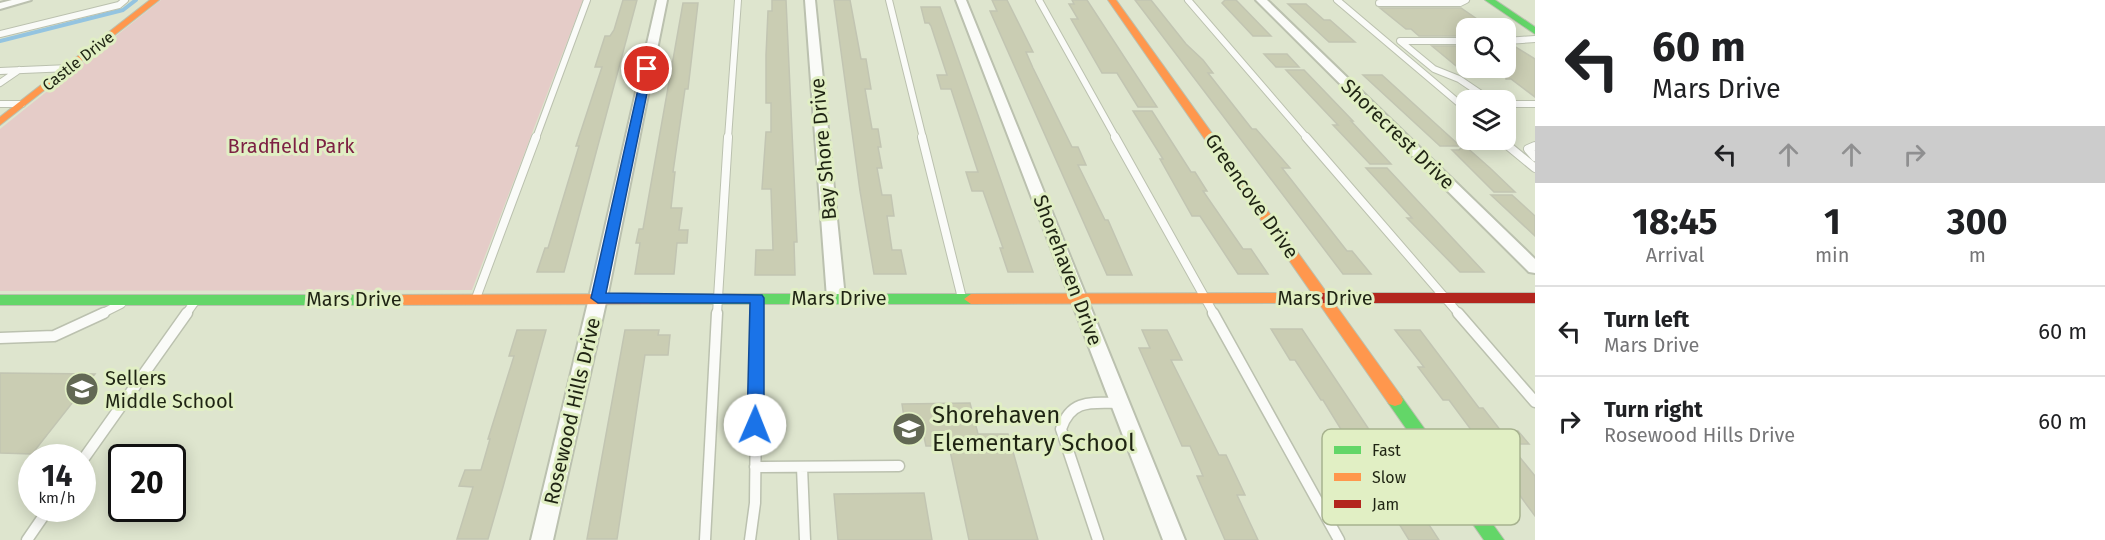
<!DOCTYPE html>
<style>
body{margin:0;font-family:"Fira Sans",sans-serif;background:#f6f6f6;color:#202124;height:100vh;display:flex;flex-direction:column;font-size:22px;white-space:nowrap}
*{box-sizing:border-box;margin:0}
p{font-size:20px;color:#757577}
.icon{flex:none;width:33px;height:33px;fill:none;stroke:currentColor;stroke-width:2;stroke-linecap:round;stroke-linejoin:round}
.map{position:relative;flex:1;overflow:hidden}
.side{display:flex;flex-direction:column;background:#fff;width:570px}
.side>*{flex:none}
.top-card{background:#fff;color:#202124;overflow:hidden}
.fabs{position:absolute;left:1456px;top:18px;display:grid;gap:12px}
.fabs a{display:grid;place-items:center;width:60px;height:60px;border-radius:12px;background:#fff;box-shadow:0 3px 15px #0003;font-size:30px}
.speed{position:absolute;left:18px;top:444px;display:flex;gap:12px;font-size:30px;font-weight:700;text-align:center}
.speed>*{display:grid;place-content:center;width:78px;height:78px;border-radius:50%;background:#fff;box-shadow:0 3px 15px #0003;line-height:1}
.speed small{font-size:15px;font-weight:400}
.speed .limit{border:3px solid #111;border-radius:9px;background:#fff;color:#111}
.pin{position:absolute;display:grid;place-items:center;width:51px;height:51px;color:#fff;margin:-26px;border:3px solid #fff;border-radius:50%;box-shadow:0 2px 6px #0007}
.me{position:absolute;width:66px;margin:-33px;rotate:1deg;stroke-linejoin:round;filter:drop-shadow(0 0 4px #0008)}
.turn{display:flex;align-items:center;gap:21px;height:126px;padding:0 18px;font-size:27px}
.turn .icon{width:78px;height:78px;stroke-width:2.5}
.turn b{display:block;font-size:42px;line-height:51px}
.lanes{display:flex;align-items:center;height:57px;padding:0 18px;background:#0003;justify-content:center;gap:30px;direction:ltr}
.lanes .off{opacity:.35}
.eta{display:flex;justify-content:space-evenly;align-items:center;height:102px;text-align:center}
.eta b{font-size:36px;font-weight:700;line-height:42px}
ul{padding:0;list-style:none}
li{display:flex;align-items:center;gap:18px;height:90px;padding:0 18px;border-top:2px solid #e0e0e0}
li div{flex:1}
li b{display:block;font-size:22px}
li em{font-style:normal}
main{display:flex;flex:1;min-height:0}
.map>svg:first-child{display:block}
.green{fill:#e5ccc8}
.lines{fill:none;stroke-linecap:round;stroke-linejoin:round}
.stream{stroke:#94c4e0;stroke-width:4}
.building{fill:#cacdb3;stroke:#c2c5b2;stroke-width:1.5}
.lane-far2-casing{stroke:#bbc1af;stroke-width:8}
.lane-far1-casing{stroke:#bbc1af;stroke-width:10}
.lane-casing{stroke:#bbc1af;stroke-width:13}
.street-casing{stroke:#bbc1af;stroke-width:4}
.fast-casing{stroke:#bbc1af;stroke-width:2}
.slow-casing{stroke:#bbc1af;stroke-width:2}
.jam-casing{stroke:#bbc1af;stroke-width:2}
.lane-far2{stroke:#fafbf8;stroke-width:6}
.lane-far1{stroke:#fafbf8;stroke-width:8}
.lane{stroke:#fafbf8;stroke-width:10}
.street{fill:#fafbf8;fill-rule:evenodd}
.fast{fill:#63d668;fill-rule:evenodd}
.slow{fill:#ff974d;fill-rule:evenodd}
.jam{fill:#b3261e;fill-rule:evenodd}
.route{fill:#1a73e8;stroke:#114b97;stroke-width:1.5}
.labels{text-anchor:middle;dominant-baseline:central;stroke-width:6;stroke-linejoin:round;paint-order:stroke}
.far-street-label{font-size:16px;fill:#1f2413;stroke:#e1efc4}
.street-label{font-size:20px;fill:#1f2413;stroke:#e1efc4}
.park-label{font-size:20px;fill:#7d2143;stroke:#e1efc4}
.poi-label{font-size:20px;fill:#1f2413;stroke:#e1efc4;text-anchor:start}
.near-poi-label{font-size:24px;fill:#1f2413;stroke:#e1efc4;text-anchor:start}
.key{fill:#e1efc4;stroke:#a7b28f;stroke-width:1.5}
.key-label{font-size:16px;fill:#1f2413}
</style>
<main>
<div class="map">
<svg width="1535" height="540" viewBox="0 0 1535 540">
<rect width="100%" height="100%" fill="#dee5ce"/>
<path class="green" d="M161 0H583L472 290 0 291V129Z"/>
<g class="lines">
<path class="stream" d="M0 41 123 10 136 0"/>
</g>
<path class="building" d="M623 0H637L564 272H537L545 248H548L579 146H576L602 67H595L605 36H610L614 30Z
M772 0H786L797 242H794L795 275H755L756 250H773L771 189H762L766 132H771V103H766V55L768 11H772Z
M834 0H850L861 59H866L871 89H865L872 129H878L881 147H878L882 168H877L882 195H891L894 216H887L892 250H901L906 274H874L860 191Z
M992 0H1007L1033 52H1026L1033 68 1072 147H1078L1086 165H1078L1105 220H1108L1132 275H1107L990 11H997Z
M1072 0H1087L1157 107H1138L1117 73H1102L1071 19H1078L1069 4H1074Z
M1135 0H1151L1186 44 1203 60 1213 73H1208L1252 129H1256L1290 168H1282L1347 251H1352L1371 274H1343Z
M1225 0H1236L1271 36H1253L1222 3Z
M683 3H698L688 89H685L673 172H675L671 208H682L679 230H688L687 243H677L674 274H635L640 243H636L639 229H643Z
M1288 4H1306L1324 20H1330L1355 42H1329Z
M921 7H940L1033 272H1008L1000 248H1003L983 191H972L966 172H978L951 89H941L937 75H947L931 26 929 23H925Z
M1380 8H1461L1490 28H1467V36H1419L1411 29H1406Z
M1432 46H1467V75Z
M1506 46H1514L1535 59V97L1511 79H1506Z
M1264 54H1287L1299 67H1276Z
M1286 70H1304L1353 121H1351L1391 164H1370L1333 125H1338Z
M1363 75H1382L1460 146H1440Z
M1133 111H1152L1191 172H1195L1207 191H1203L1243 249H1251L1268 274H1238L1200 216H1192L1160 159H1163Z
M1464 145 1490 168 1515 192H1494L1452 150H1459Z
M1366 168H1387L1484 272H1460L1407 218H1412Z
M1491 195H1512L1535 216V236Z
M1271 329H1302L1410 491H1407L1439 540H1409L1323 400H1321L1295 360H1290Z
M517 330H546L503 487 488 539H457L473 487 459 486 465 470H481L490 439H488L514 356H509Z
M625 330H659L658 335H670L668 355H645L617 539H587Z
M1142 330H1167L1182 360H1171L1219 455H1226L1245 495H1237L1258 540H1225L1197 476H1203L1190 446H1182L1139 348H1150Z
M1395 330H1420L1479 408H1483L1501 431H1518L1529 444H1509L1535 476V516L1449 400H1443L1418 367H1424Z
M0 373 95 374 32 454 0 453Z
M970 403 978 434H1008L1038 540H969L949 446H926L924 437H907L902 404Z
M924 493 932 540H838L834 494Z"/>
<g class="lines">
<defs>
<path id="lane-far2" d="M889 0 923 138
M1039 0 1116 138
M1188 0 1307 138
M1337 0 1467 110
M1379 3H1460L1466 0
M0 34 119 5 125 0
M1467 41H1400L1434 69 1459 79 1490 100
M1506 41 1535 39
M0 71 69 68
M0 83 19 70
M0 104H22
M1506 104H1535
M536 138 587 0
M728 138 738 0"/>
<path id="lane-far1" d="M922 137 962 298
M1115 137 1214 314
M1306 137 1459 314
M1501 140 1535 168
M1535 146 1528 149 1535 157
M476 298 536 137
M101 314 121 304
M186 314 196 300
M717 314 728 137
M757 314V299"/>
<path id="lane" d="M1213 313 1339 540
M1458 313 1535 402
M0 338 54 336 104 313
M82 461 187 313
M755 467 899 466
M802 467 805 540
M27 540 49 508
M705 540 717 313
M750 540 755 503 757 313
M1098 540 1061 429C1071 398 1093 403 1120 403"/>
<path id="street" d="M12 0H31L0 9V3Z
M657 0H667L607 298 553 540H531L589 298Z
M805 0H815L845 298 842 302H830L827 298Z
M956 0H966L1185 540H1163Z
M1256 0H1267L1535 259V273L1529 272Z"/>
<path id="fast" d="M1485 0H1495L1535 27V34Z
M649 294H971L978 299 971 304H649L642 299Z
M0 295H372L379 300 372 305H0Z
M1395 394 1401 396 1504 540H1484L1389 404 1387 400 1389 396Z"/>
<path id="slow" d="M150 0H159L0 125V117Z
M1108 0H1116L1401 396 1403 400 1401 404 1395 406 1389 404Z
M1301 293 1308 298 1301 303 971 304 964 299 971 294Z
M649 294 656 299 649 304 372 305 365 300 372 295Z"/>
<path id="jam" d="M1301 293H1535V303H1301L1294 298Z"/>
</defs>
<use href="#lane-far2" class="lane-far2-casing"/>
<use href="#lane-far1" class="lane-far1-casing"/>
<use href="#lane" class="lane-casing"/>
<use href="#street" class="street-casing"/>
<use href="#fast" class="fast-casing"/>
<use href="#slow" class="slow-casing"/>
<use href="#jam" class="jam-casing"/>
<use href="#lane-far2" class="lane-far2"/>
<use href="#lane-far1" class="lane-far1"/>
<use href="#lane" class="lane"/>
<use href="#street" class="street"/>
<use href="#fast" class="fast"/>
<use href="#slow" class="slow"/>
<use href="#jam" class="jam"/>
</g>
<path class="route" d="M643 67 652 69 606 293 762 295 764 298V425L761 430 755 432 750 430 747 425 750 303H598L591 298Z"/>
<defs>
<symbol id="school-disc" viewBox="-11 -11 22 22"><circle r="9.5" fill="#626854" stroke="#e1efc4"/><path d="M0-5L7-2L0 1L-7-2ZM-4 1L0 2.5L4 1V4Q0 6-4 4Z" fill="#fff"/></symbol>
</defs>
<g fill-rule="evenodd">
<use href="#school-disc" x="63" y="370" width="38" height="38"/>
<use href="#school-disc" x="890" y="410" width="38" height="38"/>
</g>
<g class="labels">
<g class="far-street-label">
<text transform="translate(78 61) rotate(-38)">Castle Drive</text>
</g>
<g class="street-label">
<text transform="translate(1398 134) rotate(44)">Shorecrest Drive</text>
<text transform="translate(823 149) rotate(-95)">Bay Shore Drive</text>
<text transform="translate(1252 196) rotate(55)">Greencove Drive</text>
<text transform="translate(1068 270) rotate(69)">Shorehaven Drive</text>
<text x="839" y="298">Mars Drive</text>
<text x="1325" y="298">Mars Drive</text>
<text x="354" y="299">Mars Drive</text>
<text transform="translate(572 411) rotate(-77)">Rosewood Hills Drive</text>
</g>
<g class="park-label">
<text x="291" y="146">Bradfield Park</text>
</g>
<g class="poi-label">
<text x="105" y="378">Sellers<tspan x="105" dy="23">Middle School</tspan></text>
</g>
<g class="near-poi-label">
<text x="932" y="415">Shorehaven<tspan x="932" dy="28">Elementary School</tspan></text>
</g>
</g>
<rect x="1322" y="429" width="198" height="96" rx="9" class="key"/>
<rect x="1334" y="446" width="27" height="8" fill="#63d668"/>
<rect x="1334" y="473" width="27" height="8" fill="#ff974d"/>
<rect x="1334" y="500" width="27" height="8" fill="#b3261e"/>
<g class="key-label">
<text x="1372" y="456">Fast</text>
<text x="1372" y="483">Slow</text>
<text x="1372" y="510">Jam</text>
</g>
</svg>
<div class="fabs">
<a><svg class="icon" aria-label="search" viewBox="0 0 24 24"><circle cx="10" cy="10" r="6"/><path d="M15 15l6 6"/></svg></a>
<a><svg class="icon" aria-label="layers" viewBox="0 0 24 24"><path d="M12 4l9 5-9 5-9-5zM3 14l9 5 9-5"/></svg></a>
</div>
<div class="speed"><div>14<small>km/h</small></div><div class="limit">20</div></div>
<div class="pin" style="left:647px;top:69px;background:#d93025"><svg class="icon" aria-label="arrive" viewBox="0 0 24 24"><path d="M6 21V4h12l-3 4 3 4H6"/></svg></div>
<svg class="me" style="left:755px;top:425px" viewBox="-20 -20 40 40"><circle r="19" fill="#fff"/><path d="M0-13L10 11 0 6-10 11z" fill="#1a73e8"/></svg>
</div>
<section class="side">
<div class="top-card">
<div class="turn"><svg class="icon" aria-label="left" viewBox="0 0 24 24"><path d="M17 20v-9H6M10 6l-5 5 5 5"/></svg><div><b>60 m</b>Mars Drive</div></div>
<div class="lanes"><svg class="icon" aria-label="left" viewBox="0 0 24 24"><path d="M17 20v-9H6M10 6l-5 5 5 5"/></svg><svg class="icon off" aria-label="ahead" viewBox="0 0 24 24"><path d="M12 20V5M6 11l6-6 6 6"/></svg><svg class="icon off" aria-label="ahead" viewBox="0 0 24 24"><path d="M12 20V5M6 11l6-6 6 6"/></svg><svg class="icon off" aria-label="right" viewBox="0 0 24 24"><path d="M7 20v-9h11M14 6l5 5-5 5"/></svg></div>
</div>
<div class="eta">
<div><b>18:45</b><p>Arrival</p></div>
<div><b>1</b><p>min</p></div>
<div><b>300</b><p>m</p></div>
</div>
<ul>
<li><svg class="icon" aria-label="left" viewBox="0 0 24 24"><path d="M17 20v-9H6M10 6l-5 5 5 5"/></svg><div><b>Turn left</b><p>Mars Drive</p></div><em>60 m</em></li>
<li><svg class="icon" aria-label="right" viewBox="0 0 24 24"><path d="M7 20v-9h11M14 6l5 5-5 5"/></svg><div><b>Turn right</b><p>Rosewood Hills Drive</p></div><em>60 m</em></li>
</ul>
</section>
</main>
